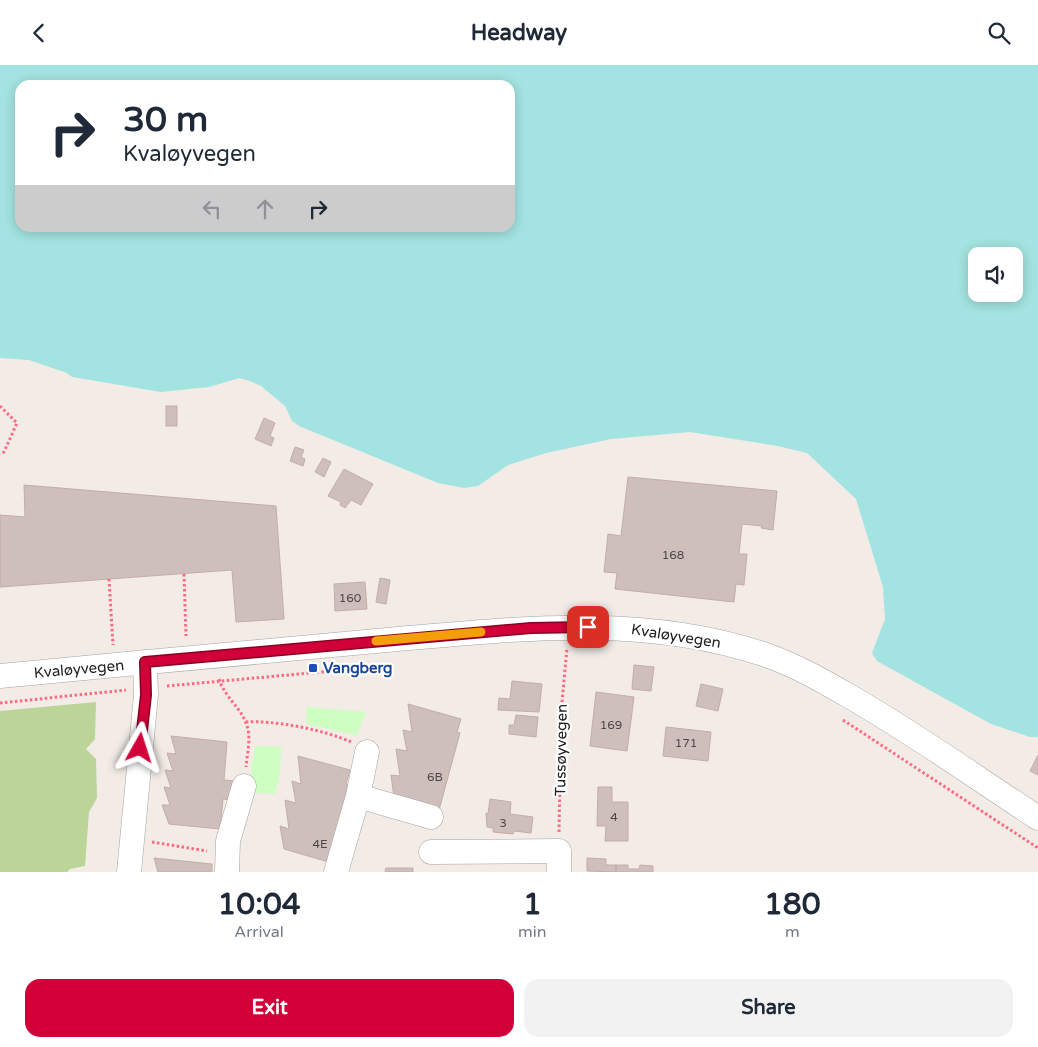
<!DOCTYPE html>
<meta charset="utf-8">
<style>
body{margin:0;font-family:"Varela Round",sans-serif;background:#f2f2f3;color:#1f2937;height:100vh;display:flex;flex-direction:column;font-size:19px;white-space:nowrap}
*{box-sizing:border-box;margin:0}
p{font-size:16px;color:#747a83}
.icon{flex:none;width:28px;height:28px;fill:none;stroke:currentColor;stroke-width:2;stroke-linecap:round;stroke-linejoin:round}
.map{position:relative;height:807px;overflow:hidden}
.details{display:flex;flex-direction:column;background:#fff;flex:1}
.details>*{flex:none}
.hud{position:absolute;left:15px;top:15px;width:500px;height:152px;border-radius:15px;box-shadow:0 2px 12px #0003;background:#fff;color:#1f2937;overflow:hidden}
.fabs{position:absolute;left:968px;top:182px;display:grid;gap:10px}
.fabs a{display:grid;place-items:center;width:55px;height:55px;border-radius:10px;background:#fff;box-shadow:0 2px 12px #0003;font-size:25px}
.pin{position:absolute;display:grid;place-items:center;width:42px;height:42px;color:#fff;margin:-21px;border-radius:10px;box-shadow:0 2px 8px #0006}
.me{position:absolute;width:55px;margin:-28px;rotate:6deg;stroke-linejoin:round;filter:drop-shadow(0 0 4px #0008)}
.turn{display:flex;align-items:center;gap:18px;height:105px;padding:0 25px;font-size:22px}
.turn .icon{width:65px;height:65px;stroke-width:2.5}
.turn b{display:block;font-size:35px;line-height:42px}
.lanes{display:flex;align-items:center;height:48px;padding:0 25px;background:#0003;justify-content:center;gap:25px;direction:ltr}
.lanes .off{opacity:.35}
.eta{display:flex;justify-content:space-evenly;align-items:center;height:85px;text-align:center}
.eta b{font-size:30px;font-weight:700;line-height:35px}
.action{display:flex;gap:10px;margin-top:auto;padding:10px 25px}
.action a{flex:1;height:58px;border-radius:15px;background:#d10038;color:#fff;font-size:20px;font-weight:700;line-height:58px;text-align:center}
.action a+a{background:#f2f2f3;color:#1f2937}
header{display:flex;justify-content:space-between;align-items:center;height:65px;padding:0 25px;background:#fff;font-size:22px;font-weight:700}
.map>svg:first-child{display:block}
.forest{fill:#bad597}
.park{fill:#ccffc0}
.water{fill:#a3e3e1;fill-rule:evenodd}
.building{fill:#cebfbc;stroke:#c5aca7}
.lines{fill:none;stroke-linecap:round;stroke-linejoin:round}
.minor-casing{stroke:#a4a4a4;stroke-width:25}
.path{stroke:#ff6a82;stroke-width:3;stroke-dasharray:2.5 2.5;stroke-linecap:butt}
.minor{stroke:#fff;stroke-width:24}
.route-casing{stroke:#880024;stroke-width:12}
.route{stroke:#d10038;stroke-width:9}
.slow{stroke:#f59e0b;stroke-width:9}
.transit-dot{fill:#1a4fb4;stroke:#fff;stroke-width:2}
.labels{text-anchor:middle;dominant-baseline:central;stroke-width:4.5;stroke-linejoin:round;paint-order:stroke}
.number-label{font-size:12px;fill:#4c4847}
.street-label{font-size:15px;fill:#202020;stroke:#fff}
.transit-label{font-size:15px;font-weight:bold;fill:#164399;stroke:#fff;text-anchor:start}
</style>
<header><svg class="icon" aria-label="back" viewBox="0 0 24 24"><path d="M15 5l-7 7 7 7"/></svg>Headway<svg class="icon" aria-label="search" viewBox="0 0 24 24"><circle cx="10" cy="10" r="6"/><path d="M15 15l6 6"/></svg></header>
<div class="map">
<svg width="1038" height="807" viewBox="0 0 1038 807">
<rect width="100%" height="100%" fill="#f2ebe6"/>
<path class="forest" d="M96 637 95 674 86 684 96 694 97 733 89 747 85 801 70 804 67 807H0V646Z"/>
<path class="park" d="M307 642 366 647 357 670 306 659Z
M255 681 281 682 280 708 275 729 248 727Z"/>
<path class="water" d="M0 0H1038V672H1030L991 659 877 596 872 588 885 554 883 522 856 434 807 388 778 381 690 367 611 374 546 388 508 400 478 421 464 423 438 418 299 361 292 356 285 341 261 321 250 316 239 313 209 322 161 327 72 312 67 308 29 295 0 293ZM20 20H510V162H20ZM976 191H1014V229H976Z"/>
<path class="building" d="M166 341H177V361H166Z
M264 353 275 358 270 371 274 373 271 381 255 374Z
M295 382 304 385 301 392 305 394 303 401 290 396Z
M323 393 331 397 324 412 315 407Z
M344 404 373 419 361 440 351 435 345 443 340 440 341 437 328 431Z
M628 412 777 426 773 465 761 463 762 461 742 459 739 489H747L744 520 736 519 734 537 615 524 617 508 604 507 608 469 621 471Z
M24 420 276 441 284 554 236 557 232 505 0 522V450L25 452Z
M380 513 390 515 386 539 376 537Z
M365 517 367 544 335 546 334 519Z
M634 600 654 602 651 626 632 624Z
M512 616 542 619 539 647 498 645 499 633 510 634Z
M701 619 723 624 718 646 696 641Z
M596 627 634 632 627 686 590 681Z
M408 639 461 654 457 667 460 668 439 745 394 732 391 710 400 711 396 684 407 686 403 665 412 667Z
M516 650 538 652 536 672 509 669V660H514Z
M666 662 711 667 708 696 663 691Z
M171 671 227 677 224 715 235 716 233 735 223 734 220 764 169 759 162 740H170L164 722 171 723 165 705 173 706 167 688 176 689Z
M1038 690V710L1030 706Z
M298 691 350 705 346 719 353 721 332 798 284 784 280 761 289 764 285 735 296 738 292 716 301 719Z
M598 722H612V737H628V776H605L606 761H597Z
M490 734 511 737 510 749 533 752 531 768 514 766 513 769 493 767V763L487 762 486 748 488 749Z
M154 793 212 799V807H158Z
M587 793 606 794V800H616V807L587 806Z
M616 800H628V804H639L640 800 653 801V807H616Z
M386 803H413V807H385Z"/>
<g class="lines">
<defs>
<path id="minor" d="M0 611C129 599 258 586 387 575 515 564 642 548 766 590 795 600 823 616 849 631 914 668 975 712 1038 753
M358 731 431 752
M431 787 559 786V807
M129 807 146 630 145 597
M227 807 228 776 244 721
M336 807 358 731 367 687"/>
</defs>
<use href="#minor" class="minor-casing"/>
<path class="path" d="M0 341 17 358 4 387 0 389
M184 509 186 571
M109 514 113 580
M219 614C224 631 240 642 246 658 252 672 247 688 246 702
M167 621 343 605 375 599
M0 638 126 625
M843 655 1038 783
M246 657C274 655 325 665 351 677
M559 767 561 648 567 583
M152 777 207 786"/>
<use href="#minor" class="minor"/>
</g>
<g class="lines">
<defs>
<path id="route" d="M140 683 146 630 145 597 531 563 588 562"/>
</defs>
<use href="#route" class="route-casing"/>
<use href="#route" class="route"/>
<path class="slow" d="M376 576 481 567"/>
</g>
<rect class="transit-dot" x="308" y="598" width="10" height="10" rx="2.5"/>
<g class="labels">
<g class="number-label">
<text x="673" y="490">168</text>
<text x="350" y="533">160</text>
<text x="611" y="660">169</text>
<text x="686" y="678">171</text>
<text x="435" y="712">6B</text>
<text x="614" y="752">4</text>
<text x="503" y="758">3</text>
<text x="320" y="779">4E</text>
</g>
<g class="street-label">
<text transform="translate(676 571) rotate(9)">Kvaløyvegen</text>
<text transform="translate(79 604) rotate(-5)">Kvaløyvegen</text>
<text transform="translate(561 685) rotate(-89)">Tussøyvegen</text>
</g>
<g class="transit-label">
<text x="323" y="603">Vangberg</text>
</g>
</g>
</svg>
<div class="fabs">
<a><svg class="icon" aria-label="sound" viewBox="0 0 24 24"><path d="M4 9h4l5-4v14l-5-4H4zM17 9q2 3 0 6"/></svg></a>
</div>
<div class="pin" style="left:588px;top:562px;background:#d93025"><svg class="icon" aria-label="arrive" viewBox="0 0 24 24"><path d="M6 21V4h12l-3 4 3 4H6"/></svg></div>
<svg class="me" style="left:140px;top:683px" viewBox="-20 -20 40 40"><path d="M0-17L14 15 0 8-14 15z" fill="#d10038" stroke="#fff" stroke-width="4"/></svg>
<div class="hud">
<div class="turn"><svg class="icon" aria-label="right" viewBox="0 0 24 24"><path d="M7 20v-9h11M14 6l5 5-5 5"/></svg><div><b>30 m</b>Kvaløyvegen</div></div>
<div class="lanes"><svg class="icon off" aria-label="left" viewBox="0 0 24 24"><path d="M17 20v-9H6M10 6l-5 5 5 5"/></svg><svg class="icon off" aria-label="ahead" viewBox="0 0 24 24"><path d="M12 20V5M6 11l6-6 6 6"/></svg><svg class="icon" aria-label="right" viewBox="0 0 24 24"><path d="M7 20v-9h11M14 6l5 5-5 5"/></svg></div>
</div>
</div>
<section class="details">
<div class="eta">
<div><b>10:04</b><p>Arrival</p></div>
<div><b>1</b><p>min</p></div>
<div><b>180</b><p>m</p></div>
</div>
<div class="action"><a>Exit</a><a>Share</a></div>
</section>
